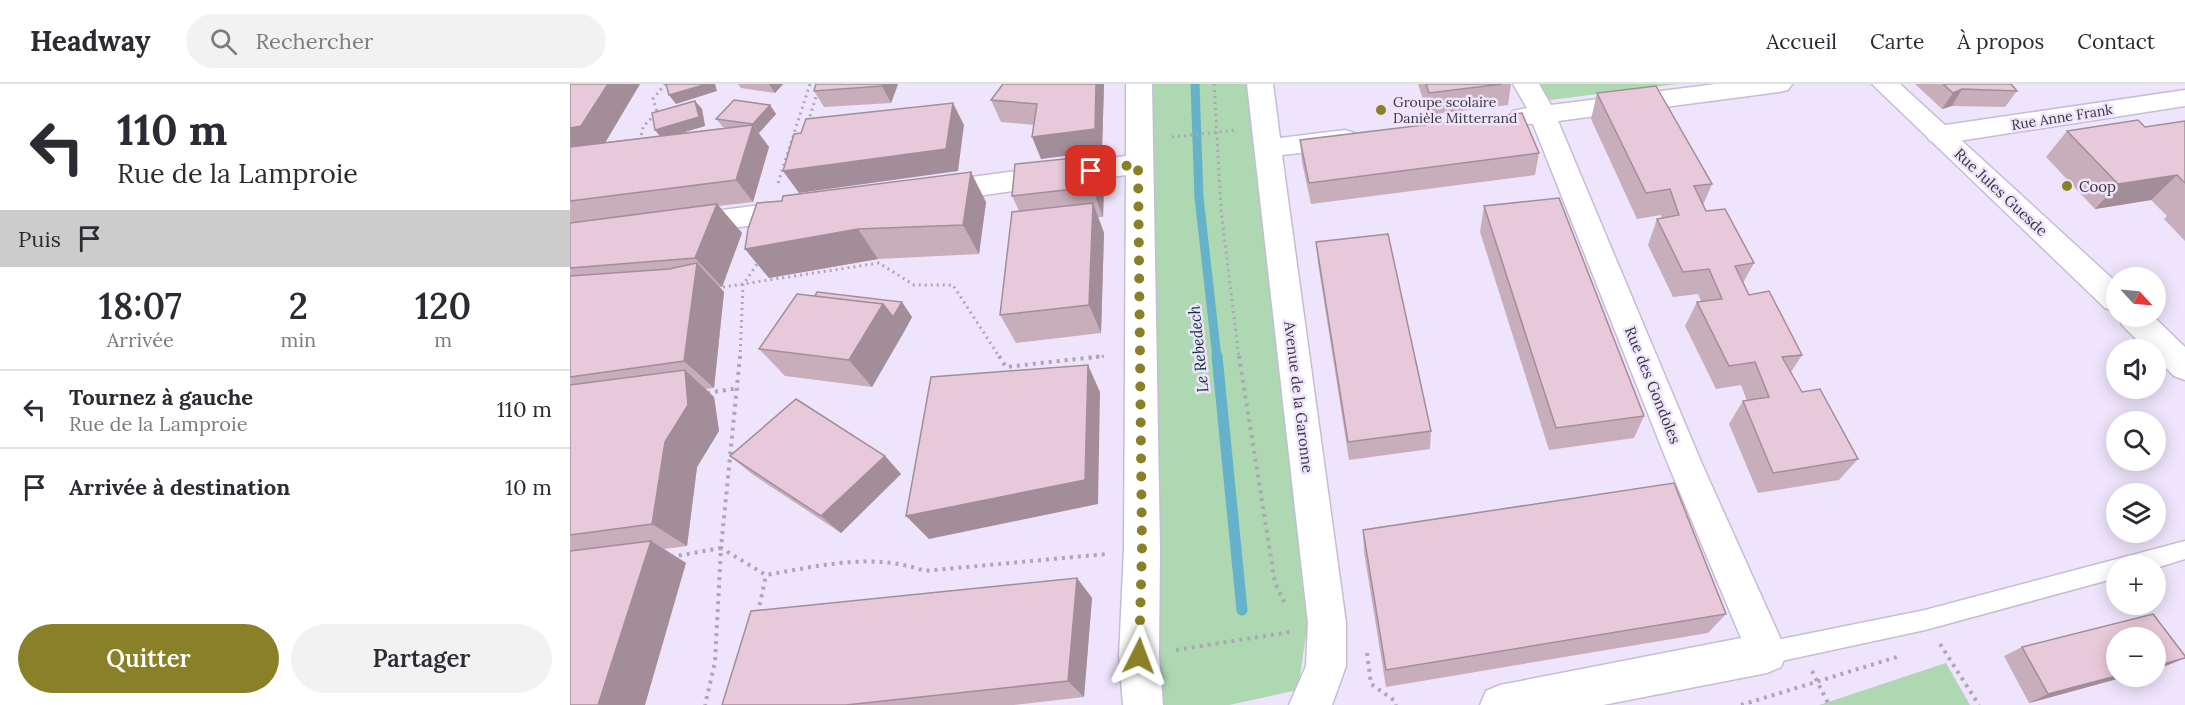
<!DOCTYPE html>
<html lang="fr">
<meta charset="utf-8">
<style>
body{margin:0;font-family:Lora,serif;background:#f2f2f3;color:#2b2b33;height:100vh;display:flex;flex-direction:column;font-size:22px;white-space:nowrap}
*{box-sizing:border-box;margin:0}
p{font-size:20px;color:#7c7c81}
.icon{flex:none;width:33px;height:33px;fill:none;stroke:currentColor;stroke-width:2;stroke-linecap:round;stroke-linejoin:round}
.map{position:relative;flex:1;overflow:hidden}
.drawer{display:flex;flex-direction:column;background:#fff;width:570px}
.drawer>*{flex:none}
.banner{background:#fff;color:#2b2b33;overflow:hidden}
.needle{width:39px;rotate:116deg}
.tools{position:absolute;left:1536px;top:183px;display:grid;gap:12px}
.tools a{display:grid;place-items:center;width:60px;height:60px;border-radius:50%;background:#fff;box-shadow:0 3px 15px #0003;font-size:30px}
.pin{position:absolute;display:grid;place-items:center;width:51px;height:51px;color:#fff;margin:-26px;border-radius:12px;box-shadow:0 3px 9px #0006}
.me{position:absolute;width:66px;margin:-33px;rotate:3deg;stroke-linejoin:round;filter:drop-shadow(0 0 4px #0008)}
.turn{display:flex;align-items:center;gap:21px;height:126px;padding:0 18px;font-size:27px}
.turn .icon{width:78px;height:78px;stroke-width:2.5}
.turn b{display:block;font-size:42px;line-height:51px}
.then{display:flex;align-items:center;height:57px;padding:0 18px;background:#0003;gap:12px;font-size:22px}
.eta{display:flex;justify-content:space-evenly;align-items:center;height:102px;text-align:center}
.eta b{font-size:36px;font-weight:600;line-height:42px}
.cta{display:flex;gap:12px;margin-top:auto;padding:12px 18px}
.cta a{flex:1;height:69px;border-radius:36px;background:#898028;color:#fff;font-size:24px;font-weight:600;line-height:69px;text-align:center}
.cta a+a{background:#f2f2f3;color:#2b2b33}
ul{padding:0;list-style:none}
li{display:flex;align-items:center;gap:18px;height:78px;padding:0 18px;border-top:2px solid #e1e1e2}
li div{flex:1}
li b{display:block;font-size:22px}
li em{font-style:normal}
header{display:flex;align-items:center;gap:36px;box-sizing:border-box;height:84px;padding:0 30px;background:#fff;border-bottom:2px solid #e1e1e2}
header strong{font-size:28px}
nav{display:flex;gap:33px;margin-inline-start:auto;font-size:21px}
.search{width:420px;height:54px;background:#f2f2f3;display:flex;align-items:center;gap:15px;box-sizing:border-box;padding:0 21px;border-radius:33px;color:#7c7c81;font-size:22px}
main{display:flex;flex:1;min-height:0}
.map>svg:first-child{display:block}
.green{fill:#add8b2}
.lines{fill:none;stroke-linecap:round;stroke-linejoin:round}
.stream-far1{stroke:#65b2ca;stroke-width:9}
.stream{stroke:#65b2ca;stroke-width:11}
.lane-casing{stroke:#c7bcd7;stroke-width:3}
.street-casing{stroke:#c7bcd7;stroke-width:3}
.secondary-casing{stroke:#c7bcd7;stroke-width:3}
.path-far1{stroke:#aea6b8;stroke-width:3;stroke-dasharray:2 4;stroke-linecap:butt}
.path{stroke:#aea6b8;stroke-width:4;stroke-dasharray:3 5;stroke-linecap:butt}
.lane{fill:#fff;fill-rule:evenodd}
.street{fill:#fff;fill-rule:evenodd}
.secondary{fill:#fff;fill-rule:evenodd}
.wall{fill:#c8adbb}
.shaded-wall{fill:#a28d98}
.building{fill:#e8c9d9;stroke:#a28d98;stroke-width:1.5}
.route{stroke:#898028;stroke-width:10;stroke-dasharray:0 18}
.poi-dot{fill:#898028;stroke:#eee4fb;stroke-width:2}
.labels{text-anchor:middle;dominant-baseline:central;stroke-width:5;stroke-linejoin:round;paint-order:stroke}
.far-poi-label{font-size:14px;fill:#3a3540;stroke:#eee4fb;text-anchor:start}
.far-street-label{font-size:14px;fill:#3a3540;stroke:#eee4fb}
.poi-label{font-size:15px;fill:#3a3540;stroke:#eee4fb;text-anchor:start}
.street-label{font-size:15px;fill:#3a3540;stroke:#eee4fb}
.water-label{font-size:16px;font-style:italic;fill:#0d333d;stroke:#eee4fb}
</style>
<header>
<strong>Headway</strong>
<div class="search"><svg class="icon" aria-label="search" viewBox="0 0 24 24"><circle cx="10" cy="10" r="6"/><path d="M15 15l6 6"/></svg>Rechercher</div>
<nav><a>Accueil</a><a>Carte</a><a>À propos</a><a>Contact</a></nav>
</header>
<main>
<section class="drawer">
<div class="banner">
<div class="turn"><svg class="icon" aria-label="left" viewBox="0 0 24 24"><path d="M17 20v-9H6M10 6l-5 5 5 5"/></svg><div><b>110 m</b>Rue de la Lamproie</div></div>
<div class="then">Puis<svg class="icon" aria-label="arrive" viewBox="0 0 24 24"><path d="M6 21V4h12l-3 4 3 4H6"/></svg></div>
</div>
<div class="eta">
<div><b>18:07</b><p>Arrivée</p></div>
<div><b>2</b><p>min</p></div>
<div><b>120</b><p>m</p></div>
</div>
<ul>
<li><svg class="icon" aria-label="left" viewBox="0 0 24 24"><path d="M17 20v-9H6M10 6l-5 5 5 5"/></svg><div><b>Tournez à gauche</b><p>Rue de la Lamproie</p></div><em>110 m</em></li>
<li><svg class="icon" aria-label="arrive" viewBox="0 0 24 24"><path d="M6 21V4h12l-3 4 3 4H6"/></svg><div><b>Arrivée à destination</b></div><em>10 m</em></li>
</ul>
<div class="cta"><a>Quitter</a><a>Partager</a></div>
</section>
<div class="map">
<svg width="1615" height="621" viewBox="0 0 1615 621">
<rect width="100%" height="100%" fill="#eee4fb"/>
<path class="green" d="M580 0H680L742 485 737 544 728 606 659 621H593L585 605V97Z
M969 0H1108L980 16Z
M1376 579 1400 621H1249Z"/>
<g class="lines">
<path class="stream-far1" d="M625 0 629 113 647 274"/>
<path class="stream" d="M647 272 672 526"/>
<defs>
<path id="lane" d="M1615 457V475L1586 484 1546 482V494L1355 546 1197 580 1189 577 1186 569 1189 561 1197 558 1355 526Z"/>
<path id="street" d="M556 0H582L590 465 589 572 593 621H553L549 572 554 465 556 91 365 118 355 115 351 108 355 101 365 98 556 72Z
M677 0H703L710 54 775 46 784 49 788 55 784 61 775 64 712 71 776 539V582L762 621H719L736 582 738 539Z
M943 0H969L981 21 1146 0H1222L1218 6 1209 8 988 37 1132 380 1217 569 1211 583 1197 589 1033 621H910L916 607 930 601 1171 554 1098 380 963 40 943 39 939 33 943 27 957 24Z
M1615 6V22L1369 60 1360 57 1356 51 1360 45 1369 42Z
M228 116 238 119 242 126 238 133 115 151 105 148 101 141 105 134 115 131Z"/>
<path id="secondary" d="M1302 0H1330L1546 198V228L1535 224Z
M1548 232H1583L1615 263V296L1604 292 1586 274V266H1577L1552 241Z"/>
</defs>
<use href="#lane" class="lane-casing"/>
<use href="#street" class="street-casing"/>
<use href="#secondary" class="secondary-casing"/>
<path class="path-far1" d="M644 0 651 125 669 274
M238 38 250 0
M602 53 666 46
M70 57 73 43 87 28 83 15 95 0
M208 99 240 0
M147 204 309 179 344 201H383L430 274
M170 274 173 201 189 177
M520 274 536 272"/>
<path class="path" d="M170 272 151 464 196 491C249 482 303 468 355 487L536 470
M429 272 436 283 533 272
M669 272 705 499 715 519
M137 309 169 304
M101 473 151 464 145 578 135 621
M188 529 196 491
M1370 560 1409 621
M606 566 720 548
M797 569 801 600 825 617 826 621
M1242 587 1259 621
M1171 621 1327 573"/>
<use href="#lane" class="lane"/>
<use href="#street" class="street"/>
<use href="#secondary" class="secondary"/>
</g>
<path class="wall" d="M0 0H70L35 58 89 52 125 17 132 25 135 42 110 49 156 44 153 43 146 35 200 21 206 30 188 49 199 63 183 118 149 122 172 149 152 203H150L154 208 144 304 136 305 144 313 149 347 127 383 117 462 94 465 116 479 0 621Z
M168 0H213L205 9 171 4Z
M246 0H340H328L321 19 254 23 244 7Z
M534 0 532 67 471 75 464 41 431 38 421 16Z
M848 0H941L938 21 858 31Z
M1345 0H1442H1441L1447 7 1435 23 1382 22 1372 25Z
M1027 9 1142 100 1133 121 1136 127 1184 179 1173 199 1179 211 1232 271 1221 288 1232 308 1288 375 1269 396 1188 409 1159 340 1173 317H1177L1171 301 1146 305 1115 242 1127 218 1131 217 1128 210 1103 213 1078 161 1087 135 1092 134 1091 131 1067 135 1021 35Z
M1615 37V157L1594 135 1597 132 1581 116 1525 125 1476 73 1497 47 1575 43Z
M730 56 969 69 965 91 741 120 732 78Z
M534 102 533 133H528L534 149 531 249 446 259 430 231 449 127 442 112Z
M212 117 416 118 409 170 308 175 199 194 175 165Z
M914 122 1074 332 1064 354 979 366 910 148Z
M746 158 861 347 860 365 779 376 748 179Z
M245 212 342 233 302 303 215 292 189 265Z
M160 372H315L331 390 271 449 182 390Z
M793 446 1156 530 1138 549 816 603 794 468Z
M507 494 522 514 514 613 444 621H152Z
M1452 563 1615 574 1593 583 1546 592H1558L1459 619 1434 572Z"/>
<path class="shaded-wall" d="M38 0H70L32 64 0 70V44Z
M137 0H145L147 7 106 20 99 11Z
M199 0H213L205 9Z
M313 0H328L321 19 312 2Z
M526 0H534L532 67 471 75 462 53Z
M1392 5 1382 22 1372 25 1383 9Z
M125 17 132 25 135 42 92 55 85 46Z
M383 19 394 41 388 87 229 109 213 87Z
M200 21 206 30 189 49 183 40Z
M183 41 199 63 183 118 166 96Z
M523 72 534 102 533 133 522 103Z
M401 88 416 118 409 170 393 141Z
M1607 91 1581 116 1525 125 1548 100Z
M523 119 534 149 531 249 519 221Z
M147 120 172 149 152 203 125 174Z
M288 145 308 175 199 194 175 165Z
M127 179 154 208 144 304 114 277Z
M332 218 342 233 334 248 323 233Z
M313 220 334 248 302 303 279 276Z
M518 281 530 308 528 420 359 455 336 432Z
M115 286 144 313 149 347 127 383 117 462 82 440 95 358Z
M315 372 331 390 271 449 251 432Z
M81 457 116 479 75 621H28Z
M507 494 522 514 514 613 498 597Z
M1615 574 1593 583 1586 585V582Z
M1546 592H1558L1459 619 1478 610Z"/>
<path class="building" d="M0 0H38L11 42 0 44Z
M96 0H137L99 11Z
M246 0H313L312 2 244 7Z
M433 0H526L525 45 462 53 467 20 421 16Z
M856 0H932L859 9Z
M1373 0H1441L1447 7 1392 5 1383 9Z
M1086 2 1142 100 1124 102 1136 127 1155 125 1184 179 1165 182 1179 211 1199 207 1232 271 1212 273 1232 308 1250 305 1288 375 1203 389 1173 317 1199 313 1185 278 1159 282 1127 218 1152 215 1139 185 1113 188 1087 135 1109 131 1100 105 1076 109 1027 9Z
M164 16 200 21 183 40 146 35Z
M125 17 129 33 85 46 82 29Z
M383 19 376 65 213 87 224 50 231 49 236 35Z
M952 29 969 69 739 99 730 56Z
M1568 36 1575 43 1615 37V99L1607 91 1548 100 1497 47Z
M183 41 166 96 0 117V63Z
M523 72 522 103 442 112 445 80Z
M401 88 393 141 288 145 175 165 178 145 187 119 212 117 213 112Z
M989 114 1074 332 986 344 914 122Z
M523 119 519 221 430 231 442 128Z
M147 120 125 174 0 184V139Z
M818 150 861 347 778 358 746 158Z
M127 179 114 277 0 293V192L99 185Z
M247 208 332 218 323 233 313 220 245 212Z
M227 210 313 220 279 276 189 265Z
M518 281 515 396 336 432 361 293Z
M115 286 118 321 95 358 82 440 0 451V301Z
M226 315 315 372 251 432 160 372Z
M1104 399 1156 530 816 586 793 446Z
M81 457 28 621H0V467Z
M507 494 498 597 276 621H152L181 527Z
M1583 530 1615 572V574L1586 582V554H1546V592L1478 610 1452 563Z"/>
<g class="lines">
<path class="route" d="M521 87 568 80 572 465 569 572"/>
</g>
<g class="poi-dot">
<circle cx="811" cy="26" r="6"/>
<circle cx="1497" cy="102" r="6"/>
</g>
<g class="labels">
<g class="far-poi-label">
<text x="823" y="18">Groupe scolaire<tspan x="823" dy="16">Danièle Mitterrand</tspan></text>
</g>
<g class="far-street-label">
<text transform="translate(1492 33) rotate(-9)">Rue Anne Frank</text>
</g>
<g class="poi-label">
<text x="1509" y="102">Coop</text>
</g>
<g class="street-label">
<text transform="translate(1431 108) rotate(43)">Rue Jules Guesde</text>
<text transform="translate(1083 301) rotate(68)">Rue des Gondoles</text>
<text transform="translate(729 313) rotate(83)">Avenue de la Garonne</text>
</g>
<g class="water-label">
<text transform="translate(628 265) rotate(-96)">Le Rebedech</text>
</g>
</g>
</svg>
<div class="tools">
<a><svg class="needle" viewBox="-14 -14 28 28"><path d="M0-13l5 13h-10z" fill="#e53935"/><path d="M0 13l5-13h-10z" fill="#7c7c81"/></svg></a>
<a><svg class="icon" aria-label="sound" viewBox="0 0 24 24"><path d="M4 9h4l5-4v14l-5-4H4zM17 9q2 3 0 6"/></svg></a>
<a><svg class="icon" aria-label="search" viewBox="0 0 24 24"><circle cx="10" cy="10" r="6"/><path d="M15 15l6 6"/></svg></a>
<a><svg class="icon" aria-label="layers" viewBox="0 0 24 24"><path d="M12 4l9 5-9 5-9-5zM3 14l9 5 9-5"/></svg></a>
<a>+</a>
<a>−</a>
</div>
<div class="pin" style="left:521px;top:87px;background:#d93025"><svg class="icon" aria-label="arrive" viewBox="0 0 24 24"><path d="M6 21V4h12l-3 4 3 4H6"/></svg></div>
<svg class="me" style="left:569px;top:572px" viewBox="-20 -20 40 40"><path d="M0-17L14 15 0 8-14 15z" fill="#898028" stroke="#fff" stroke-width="4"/></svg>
</div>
</main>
